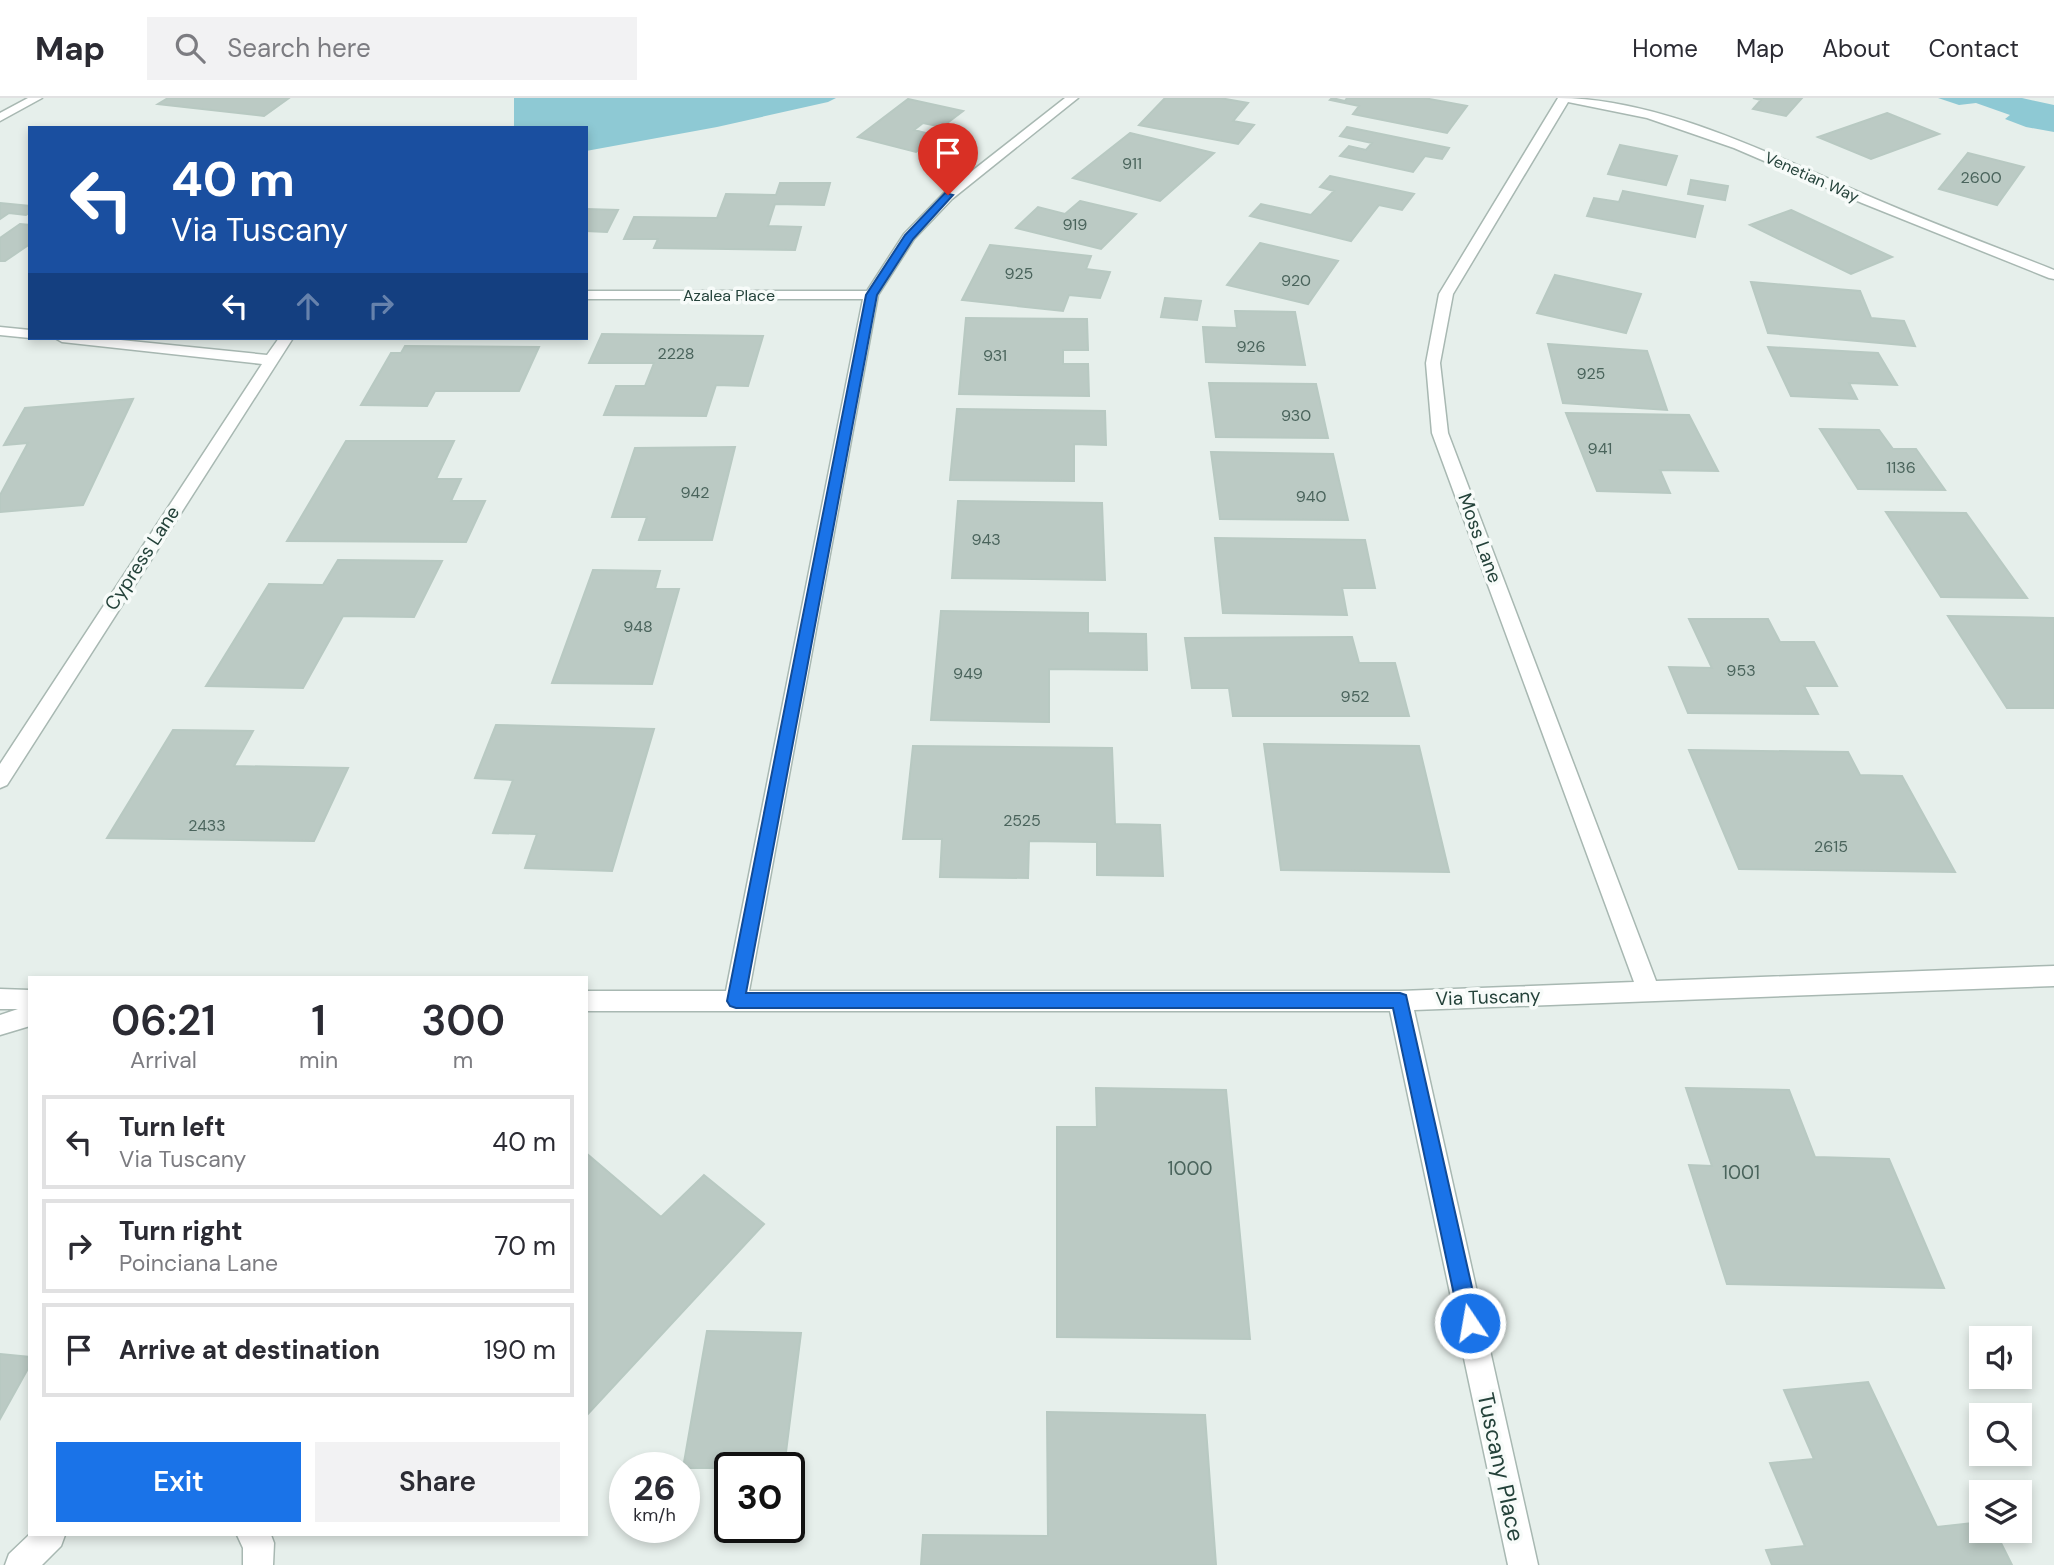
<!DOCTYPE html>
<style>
body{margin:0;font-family:"DM Sans",sans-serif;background:#f2f2f3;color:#2b2b33;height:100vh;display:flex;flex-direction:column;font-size:26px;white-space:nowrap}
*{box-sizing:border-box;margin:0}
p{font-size:23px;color:#7c7c81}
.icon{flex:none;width:38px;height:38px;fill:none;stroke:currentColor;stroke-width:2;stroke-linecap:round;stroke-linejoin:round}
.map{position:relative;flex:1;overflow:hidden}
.details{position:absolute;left:28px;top:878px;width:560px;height:560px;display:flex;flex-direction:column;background:#fff;border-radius:0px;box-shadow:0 4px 10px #0003}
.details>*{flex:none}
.guide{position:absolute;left:28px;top:28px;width:560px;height:214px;border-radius:0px;box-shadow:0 4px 10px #0003;background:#1a4fa0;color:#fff;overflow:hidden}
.buttons{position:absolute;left:1969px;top:1228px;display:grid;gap:14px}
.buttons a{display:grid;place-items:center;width:63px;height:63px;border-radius:0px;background:#fff;box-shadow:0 4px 10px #0003;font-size:35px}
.speed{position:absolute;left:609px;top:1354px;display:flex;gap:14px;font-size:35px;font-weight:700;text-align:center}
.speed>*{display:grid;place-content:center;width:91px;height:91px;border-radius:50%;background:#fff;box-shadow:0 4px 10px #0003;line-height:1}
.speed small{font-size:18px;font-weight:400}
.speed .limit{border:4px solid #111;border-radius:10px;background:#fff;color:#111}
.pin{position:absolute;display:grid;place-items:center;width:60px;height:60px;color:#fff;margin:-72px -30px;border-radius:50% 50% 50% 0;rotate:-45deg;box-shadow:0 0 7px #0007}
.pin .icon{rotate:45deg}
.me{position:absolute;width:77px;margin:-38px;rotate:348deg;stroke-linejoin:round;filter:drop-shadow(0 0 5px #0008)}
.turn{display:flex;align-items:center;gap:24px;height:147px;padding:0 28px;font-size:32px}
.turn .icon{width:91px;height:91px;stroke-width:2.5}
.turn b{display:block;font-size:49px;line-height:60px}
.lanes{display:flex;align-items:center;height:66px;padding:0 28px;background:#0003;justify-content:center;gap:35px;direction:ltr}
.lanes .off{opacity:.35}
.eta{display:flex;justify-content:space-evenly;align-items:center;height:119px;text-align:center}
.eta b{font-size:42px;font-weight:600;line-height:49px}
.cta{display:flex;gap:14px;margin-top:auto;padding:14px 28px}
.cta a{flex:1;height:80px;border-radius:0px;background:#1a73e8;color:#fff;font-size:28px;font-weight:600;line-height:80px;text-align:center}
.cta a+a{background:#f2f2f3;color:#2b2b33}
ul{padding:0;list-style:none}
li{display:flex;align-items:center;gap:21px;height:94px;margin:0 14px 10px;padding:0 14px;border:4px solid #e1e1e2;border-radius:0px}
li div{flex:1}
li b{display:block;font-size:26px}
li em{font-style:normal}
header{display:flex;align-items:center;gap:42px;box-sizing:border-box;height:98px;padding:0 35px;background:#fff;border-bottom:2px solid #e1e1e2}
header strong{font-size:33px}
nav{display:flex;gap:38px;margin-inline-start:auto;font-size:24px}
.search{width:490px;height:63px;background:#f2f2f3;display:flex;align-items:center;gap:18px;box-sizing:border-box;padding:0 24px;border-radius:0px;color:#7c7c81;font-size:26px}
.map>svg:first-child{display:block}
.water{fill:#8ec9d4}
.building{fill:#bbcac4;stroke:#b8c9c2;stroke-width:2}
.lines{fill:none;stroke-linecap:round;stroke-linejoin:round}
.minor-casing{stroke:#a8b8b2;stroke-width:3}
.minor{fill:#fff;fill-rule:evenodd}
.route{fill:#1a73e8;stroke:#114b97;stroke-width:2}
.labels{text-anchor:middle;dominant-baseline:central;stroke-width:7;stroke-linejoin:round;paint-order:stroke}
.number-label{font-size:16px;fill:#4a645c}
.far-street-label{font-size:16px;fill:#24423a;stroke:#f7fbf9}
.street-label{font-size:19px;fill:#24423a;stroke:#f7fbf9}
.near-number-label{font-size:19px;fill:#4a645c}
.near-street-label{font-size:23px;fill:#24423a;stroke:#f7fbf9}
</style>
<header>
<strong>Map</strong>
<div class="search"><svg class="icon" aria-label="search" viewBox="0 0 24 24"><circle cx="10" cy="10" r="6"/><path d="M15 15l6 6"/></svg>Search here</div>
<nav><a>Home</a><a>Map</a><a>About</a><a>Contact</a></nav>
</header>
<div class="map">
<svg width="2054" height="1467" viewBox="0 0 2054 1467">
<rect width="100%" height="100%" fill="#e6efeb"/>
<path class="water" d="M514 0H836L828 4 717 29 586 53V30H514Z
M1938 0H2022L2054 7V34L2026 29 2005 21 2010 17 1976 5 1959 7Z"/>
<path class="building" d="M168 0H289L264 18 158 6Z
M1165 0H1220L1248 5 1233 23 1254 27 1238 46 1139 27Z
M1332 0 1345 3 1347 0H1424L1467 8 1447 35 1353 16 1359 8 1330 2Z
M1753 0H1802L1786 18 1753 11 1761 2Z
M908 1 963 13 942 29 923 25 914 32 937 38 916 54 858 39Z
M1887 15 1939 36 1871 61 1818 39Z
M1347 29 1449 50 1442 61 1425 58 1413 74 1340 58 1349 48 1366 52 1372 45 1340 38Z
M1130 35 1214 55 1160 103 1073 80Z
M1620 47 1677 58 1666 87 1608 76Z
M1968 55 2024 69 1997 107 1939 91Z
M1330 78 1414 96 1402 112 1379 107 1351 143 1250 118 1261 106 1311 117 1334 93 1320 89Z
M1691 82 1728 88 1725 102 1688 96Z
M780 85H830L824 107 775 106 768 128 801 129 795 152 654 150 658 141H624L634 119 717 120 726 96 776 97Z
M1623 93 1703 108 1695 139 1587 118 1594 100 1619 104Z
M1080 103 1136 116 1101 151 1016 130 1038 109 1065 116Z
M0 105 30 108V114L26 117 9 115 0 121Z
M586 111 618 112 607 134 586 133Z
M1791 112 1892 159 1851 176 1750 127Z
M20 126 30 127V146L5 163H0V140Z
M1260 145 1338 163 1308 206 1227 187Z
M990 147 1091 158 1086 171 1110 174 1100 200 1069 197 1063 213 962 202Z
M1555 177 1641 196 1626 235 1537 215Z
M1751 184 1860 193 1871 220 1904 223 1915 248 1768 235Z
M1165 200 1201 203 1197 222 1161 219Z
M1235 213 1295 214 1305 267 1206 264 1203 229 1237 230Z
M966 220 1087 221 1088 252H1063V266H1088L1089 298 959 296Z
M602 236 763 238 748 288 716 287 706 318 604 317 616 288H645L654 265H589Z
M1548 246 1647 253 1667 312 1563 305Z
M405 248 539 249 519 293H435L427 308 361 307 391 255H401Z
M1768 249 1878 255 1897 287 1849 285 1857 301 1791 298Z
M1209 285 1316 286 1328 340 1216 339Z
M133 301 83 407 0 414V397L28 345 4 347 25 310Z
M957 311 1105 313 1106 347 1074 346V383L950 382Z
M1566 315 1689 317 1718 373 1660 372 1670 395 1597 393Z
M1820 331 1879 332 1893 351H1916L1945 392 1858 391Z
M346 343H454L436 381H461L451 403H485L466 444 287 443Z
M735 349 712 442H639L647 419H612L635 350Z
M1211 354 1333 356 1348 422 1220 421Z
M958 403 1102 405 1105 482 952 480Z
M1886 414 1966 415 2027 500 1941 499Z
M1215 440 1365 442 1375 490H1342L1347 517 1223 515Z
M338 462 442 463 414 519 343 518 303 590 206 588 269 486 323 487Z
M593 472 660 473 655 491H679L652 586 552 585Z
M941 513 1088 515V535L1146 536 1147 572 1049 571V624L931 622Z
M1948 518 2054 520V610H2007Z
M1689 521H1768L1780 544H1814L1837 588H1804L1818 616 1688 615 1669 569 1712 570Z
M1352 539 1359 565H1395L1409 618H1233L1229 590H1192L1185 540Z
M496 627 654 631 612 773 525 770 537 736 493 735 513 682 475 680Z
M173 632 253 633 234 668 348 670 314 743 107 740Z
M1264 646 1419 648 1449 774 1281 772Z
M913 648 1112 650 1115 726 1160 727 1163 778 1097 777V744L1029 743 1028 780 940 779 942 741H903Z
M1689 652 1848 654 1860 677 1902 678 1955 774 1739 771Z
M1096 990 1226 992 1250 1241 1057 1239V1029H1097Z
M1686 990 1789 992 1815 1059 1889 1061 1944 1190 1727 1186 1689 1067 1712 1068Z
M586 1055 661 1119 704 1077 764 1126 587 1317Z
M707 1233 801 1235 784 1370H683Z
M0 1256 30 1259V1267L0 1321Z
M1868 1284 1937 1429 1981 1424V1433H1995L2012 1467H1772L1766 1452 1805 1448 1770 1365 1814 1361 1784 1292Z
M1047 1314 1205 1317 1216 1467H921L923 1437 1048 1438Z"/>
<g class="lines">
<defs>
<path id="minor" d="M28 0H42L0 23V15Z
M1065 0H1078L952 101 914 141 878 197 749 893H1400L1634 884 1432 335 1426 265 1439 196 1558 0C1660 0 1774 58 1866 97 1928 124 1991 147 2054 172V181L2049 180 1862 105 1734 50 1647 20 1568 4 1453 196 1440 265 1448 335 1656 883 2054 868V888L1414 912 1538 1467H1508L1390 913H586V893H726L863 201H586V193H867L904 136 944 95Z
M0 229 30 232V240H32H30L0 237Z
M55 240H101L267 257 279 240H293L7 687 0 690V666L262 266 62 244Z
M0 891 30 892V928L0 937V917L18 911H0Z
M30 1436 65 1437 61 1448 42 1467H5L9 1456Z
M237 1437H271L274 1445 273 1467H243V1450Z"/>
</defs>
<use href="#minor" class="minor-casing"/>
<use href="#minor" class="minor"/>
</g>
<path class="route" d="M945 95 953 97 913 141 877 197 746 895H1400L1406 897 1480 1225 1477 1233 1470 1236 1463 1233 1460 1225 1393 910H736L730 908 727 903 866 197 905 137Z"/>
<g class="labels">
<g class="number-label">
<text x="1132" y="65">911</text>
<text x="1981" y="79">2600</text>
<text x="1075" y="126">919</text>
<text x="1019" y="175">925</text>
<text x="1296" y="182">920</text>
<text x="1251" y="248">926</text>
<text x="676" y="255">2228</text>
<text x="995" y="257">931</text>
<text x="1591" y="275">925</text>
<text x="1296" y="317">930</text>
<text x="1600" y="350">941</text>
<text x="1901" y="369">1136</text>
<text x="695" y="394">942</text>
<text x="1311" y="398">940</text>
<text x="986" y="441">943</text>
<text x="638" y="528">948</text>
<text x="1741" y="572">953</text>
<text x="968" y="575">949</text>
<text x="1355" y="598">952</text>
<text x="1022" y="722">2525</text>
<text x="207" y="727">2433</text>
<text x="1831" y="748">2615</text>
</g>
<g class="far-street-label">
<text transform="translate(1812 79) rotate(24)">Venetian Way</text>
<text x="729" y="197">Azalea Place</text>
</g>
<g class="street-label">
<text transform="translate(1480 440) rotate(70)">Moss Lane</text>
<text transform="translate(142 460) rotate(-57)">Cypress Lane</text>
<text transform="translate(1488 899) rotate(-2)">Via Tuscany</text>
</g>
<g class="near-number-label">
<text x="1190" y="1070">1000</text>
<text x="1741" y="1074">1001</text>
</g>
<g class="near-street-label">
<text transform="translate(1501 1369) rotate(78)">Tuscany Place</text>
</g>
</g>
</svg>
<div class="buttons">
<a><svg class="icon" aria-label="sound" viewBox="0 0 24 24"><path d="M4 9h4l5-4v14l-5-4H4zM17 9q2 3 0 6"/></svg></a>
<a><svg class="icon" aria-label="search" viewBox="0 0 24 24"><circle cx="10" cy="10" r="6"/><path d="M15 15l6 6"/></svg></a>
<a><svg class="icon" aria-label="layers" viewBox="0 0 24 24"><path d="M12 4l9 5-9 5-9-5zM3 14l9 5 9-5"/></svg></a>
</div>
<div class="speed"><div>26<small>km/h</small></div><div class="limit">30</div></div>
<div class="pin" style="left:948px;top:97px;background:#d93025"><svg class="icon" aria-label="arrive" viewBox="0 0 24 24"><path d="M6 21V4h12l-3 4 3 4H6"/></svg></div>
<svg class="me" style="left:1470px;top:1225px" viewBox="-20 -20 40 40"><circle r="17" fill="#1a73e8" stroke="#fff" stroke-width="3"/><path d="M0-11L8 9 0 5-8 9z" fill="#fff"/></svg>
<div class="guide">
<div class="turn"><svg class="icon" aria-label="left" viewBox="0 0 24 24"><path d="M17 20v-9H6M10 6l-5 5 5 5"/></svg><div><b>40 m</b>Via Tuscany</div></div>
<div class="lanes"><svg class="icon" aria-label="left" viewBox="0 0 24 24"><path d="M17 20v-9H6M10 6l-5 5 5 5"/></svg><svg class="icon off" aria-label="ahead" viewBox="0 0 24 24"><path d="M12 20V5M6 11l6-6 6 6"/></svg><svg class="icon off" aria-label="right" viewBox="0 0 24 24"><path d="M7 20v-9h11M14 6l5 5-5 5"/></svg></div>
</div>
<section class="details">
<div class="eta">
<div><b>06:21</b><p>Arrival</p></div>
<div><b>1</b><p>min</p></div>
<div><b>300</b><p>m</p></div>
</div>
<ul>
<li><svg class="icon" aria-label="left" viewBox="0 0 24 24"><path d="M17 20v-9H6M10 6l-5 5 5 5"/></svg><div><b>Turn left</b><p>Via Tuscany</p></div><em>40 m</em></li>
<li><svg class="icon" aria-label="right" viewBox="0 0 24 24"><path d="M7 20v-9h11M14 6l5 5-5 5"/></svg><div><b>Turn right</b><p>Poinciana Lane</p></div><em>70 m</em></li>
<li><svg class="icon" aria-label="arrive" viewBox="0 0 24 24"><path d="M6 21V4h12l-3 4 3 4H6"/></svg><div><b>Arrive at destination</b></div><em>190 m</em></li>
</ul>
<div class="cta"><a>Exit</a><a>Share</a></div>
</section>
</div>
